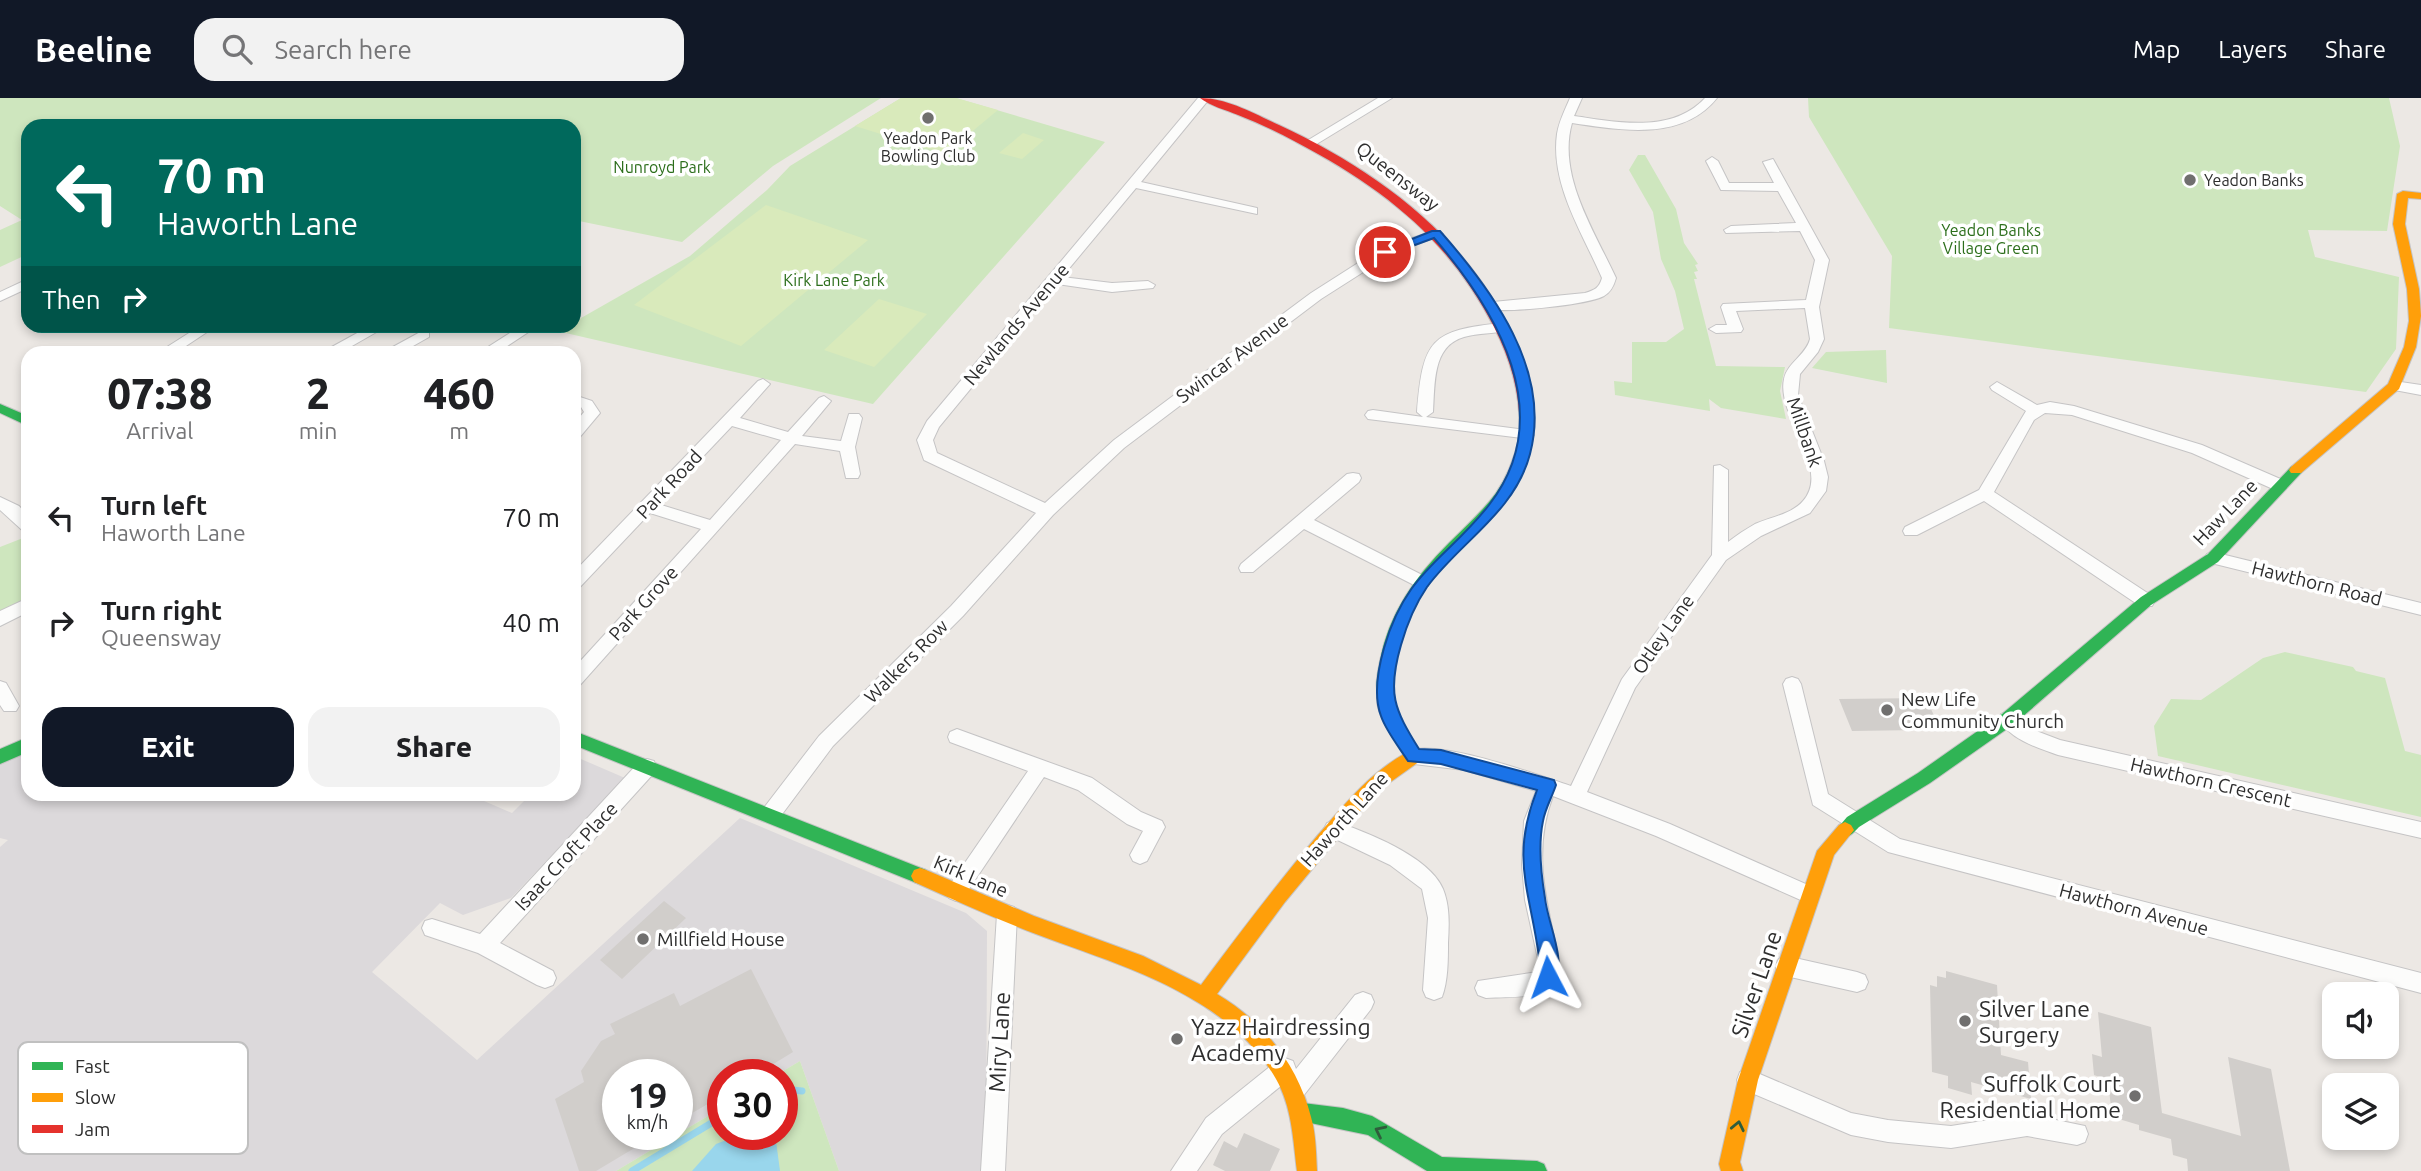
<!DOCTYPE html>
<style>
body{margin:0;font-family:Ubuntu,sans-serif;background:#f2f2f2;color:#202124;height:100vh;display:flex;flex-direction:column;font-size:26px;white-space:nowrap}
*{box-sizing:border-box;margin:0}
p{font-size:23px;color:#757577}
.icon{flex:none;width:38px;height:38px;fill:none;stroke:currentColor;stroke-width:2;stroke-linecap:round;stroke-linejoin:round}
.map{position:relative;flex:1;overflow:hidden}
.panel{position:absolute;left:21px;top:248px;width:560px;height:455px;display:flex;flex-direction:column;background:#fff;border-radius:21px;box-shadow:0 4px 10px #0003}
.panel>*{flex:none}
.top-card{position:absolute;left:21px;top:21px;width:560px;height:214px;border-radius:21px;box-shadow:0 4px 10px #0003;background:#00695c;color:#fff;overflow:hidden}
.buttons{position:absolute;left:2322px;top:884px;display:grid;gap:14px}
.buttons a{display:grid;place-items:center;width:77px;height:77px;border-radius:14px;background:#fff;box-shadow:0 4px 10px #0003;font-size:35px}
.speed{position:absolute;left:602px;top:961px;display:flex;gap:14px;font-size:35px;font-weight:700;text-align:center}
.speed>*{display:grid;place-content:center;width:91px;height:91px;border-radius:50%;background:#fff;box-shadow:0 4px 10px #0003;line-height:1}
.speed small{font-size:18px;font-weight:400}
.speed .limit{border:10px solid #d22;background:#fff;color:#111}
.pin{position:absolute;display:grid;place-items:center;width:60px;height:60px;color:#fff;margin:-30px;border:4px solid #fff;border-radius:50%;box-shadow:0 2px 7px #0007}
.me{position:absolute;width:77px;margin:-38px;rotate:356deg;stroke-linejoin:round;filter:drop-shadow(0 0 5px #0008)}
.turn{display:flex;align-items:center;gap:24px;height:147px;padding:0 21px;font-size:32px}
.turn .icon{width:91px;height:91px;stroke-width:2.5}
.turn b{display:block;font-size:49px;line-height:60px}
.then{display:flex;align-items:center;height:66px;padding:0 21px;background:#0003;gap:14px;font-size:26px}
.eta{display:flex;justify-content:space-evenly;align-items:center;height:119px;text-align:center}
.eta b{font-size:42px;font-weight:800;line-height:49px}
.button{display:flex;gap:14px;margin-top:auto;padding:14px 21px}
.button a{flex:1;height:80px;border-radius:21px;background:#111827;color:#fff;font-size:28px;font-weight:800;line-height:80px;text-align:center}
.button a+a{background:#f2f2f2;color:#202124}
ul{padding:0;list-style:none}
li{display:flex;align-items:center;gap:21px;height:105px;padding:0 21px}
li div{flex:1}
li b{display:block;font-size:26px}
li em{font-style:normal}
header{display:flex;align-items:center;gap:42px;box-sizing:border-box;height:98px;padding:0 35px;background:#111827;color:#fff}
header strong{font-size:33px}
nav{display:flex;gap:38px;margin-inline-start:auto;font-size:24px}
.search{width:490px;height:63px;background:#f2f2f2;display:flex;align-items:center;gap:18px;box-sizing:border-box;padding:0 24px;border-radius:21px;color:#757577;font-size:26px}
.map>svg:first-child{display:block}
.industrial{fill:#dcd9db;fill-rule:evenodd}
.green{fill:#cee6be}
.pitch{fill:#d9eabb}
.water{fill:#99d6ec}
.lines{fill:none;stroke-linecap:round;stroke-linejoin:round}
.stream{stroke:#99d6ec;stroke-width:7}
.building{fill:#d1cecb}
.street-casing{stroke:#c5c4c5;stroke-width:2}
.fast-casing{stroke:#c5c4c5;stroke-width:2}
.slow-casing{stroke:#c5c4c5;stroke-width:2}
.jam-casing{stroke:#c5c4c5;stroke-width:2}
.street{fill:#fcfcfb;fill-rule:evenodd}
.fast{fill:#30b455;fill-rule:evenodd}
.slow{fill:#ff9f0a;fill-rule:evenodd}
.jam{fill:#e5322d;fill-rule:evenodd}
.oneway{stroke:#2f5d3c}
.route{fill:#1a73e8;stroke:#114b97;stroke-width:2}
.poi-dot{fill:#706f6e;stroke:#fff;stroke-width:2.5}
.labels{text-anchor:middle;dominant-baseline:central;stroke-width:7;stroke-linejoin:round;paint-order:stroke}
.far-poi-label{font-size:16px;fill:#2e2e2e;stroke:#fff}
.far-park-label{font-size:16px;fill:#2c6e1b;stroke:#fff}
.street-label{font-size:19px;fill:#2e2e2e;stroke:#fff}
.poi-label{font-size:19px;fill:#2e2e2e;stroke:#fff;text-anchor:start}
.near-street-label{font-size:23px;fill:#2e2e2e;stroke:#fff}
.near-poi-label{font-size:23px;fill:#2e2e2e;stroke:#fff;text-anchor:start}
.key{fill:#fff;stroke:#c0c0c0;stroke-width:2}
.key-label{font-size:19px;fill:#2e2e2e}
</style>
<header>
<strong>Beeline</strong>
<div class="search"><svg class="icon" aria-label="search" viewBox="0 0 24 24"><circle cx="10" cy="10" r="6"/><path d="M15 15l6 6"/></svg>Search here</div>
<nav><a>Map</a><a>Layers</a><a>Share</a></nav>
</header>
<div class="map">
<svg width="2421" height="1073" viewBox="0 0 2421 1073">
<rect width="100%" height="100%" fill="#ece8e4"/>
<path class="industrial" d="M28 650V696H468L512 715 530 697 574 696V658L625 680 511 800 463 817 440 805 372 874 477 962 740 720 966 815 987 833 986 1073H839L800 963 778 976H723V1009L616 1073H0V749L8 742 0 740V663ZM618 976H677V1036H618Z"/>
<path class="green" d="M0 0H881L773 68 682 144 574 122V28H28V156L0 169V132L22 122 0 108Z
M901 0H956L1105 44 873 306 557 233 574 228V224L690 158 767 92 790 68Z
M1808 0H2389L2400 48 2387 133 2308 132 2315 159 2399 179 2396 251 2366 294 1889 230 1892 158 1809 19Z
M1638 57H1645L1676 111 1684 145 1698 166 1695 167 1698 173 1694 174 1697 181H1694L1716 268 1785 269 1780 293 1786 321 1721 310 1709 301 1710 313 1615 297 1614 283 1632 285V244H1666L1684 231 1675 193 1661 161 1653 114 1629 72Z
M1886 252 1887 285 1812 270 1826 254Z
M23 440 28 443V498L0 515V449Z
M2285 554 2353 569 2356 573 2385 580 2405 653 2421 657V719L2158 658 2154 628 2171 601 2201 602 2263 560Z
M800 963 839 1073H616L723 1009V1036H782V976H778Z"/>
<path class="pitch" d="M901 0H956L998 12 945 56 855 28Z
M1023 35 1044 42 1022 61 999 55Z
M766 107 868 142 741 248 634 207Z
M879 201 927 216 874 269 824 252Z"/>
<path class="water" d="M742 1036H764L776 1043 780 1073H692L716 1046Z"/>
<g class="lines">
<path class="stream" d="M782 991 802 993
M632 1073 723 1018"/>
</g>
<path class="building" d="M1926 600 1936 622H1914L1918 632 1852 633 1839 601Z
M664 803 686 820 622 881 600 862Z
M751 871 793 954 757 976H723V997L677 1024V976H618V1036H658L596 1073H579L555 1001 584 984 581 973 601 943 615 936 610 926 674 895 680 908Z
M1946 873 1997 887 2001 957 2028 964 2031 1001 1971 984 1972 997 1948 990V978L1932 974 1930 887 1937 889V878L1946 880Z
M2098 914 2151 929 2162 1015 2241 1038 2228 959 2271 971 2290 1073H2188L2187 1061 2173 1057 2171 1041 2139 1032V1027L2112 1019 2108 982 2094 977 2092 956 2102 959Z
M1244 1035 1280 1051 1270 1073H1225L1213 1067 1224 1043 1237 1050Z"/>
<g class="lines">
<defs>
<path id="street" d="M1198 0H1210L1141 84 1257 110V116L1136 90 1062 179 1112 185 1148 183 1155 187 1153 190 1112 194 1057 186 939 329 933 342 937 355 1045 405 1114 342 1311 195 1380 151 1436 132 1443 136 1390 157 1321 201 1124 350 1053 417 963 518 833 648 777 723 770 725 763 723 760 717 763 711 819 638 951 508 1036 415 924 362 917 342 927 323Z
M1378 0H1392L1315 47 1305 44Z
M1570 0H1582L1574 18C1617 24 1672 36 1705 0H1717C1682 44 1620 32 1572 25 1557 78 1595 134 1616 180 1614 187 1611 194 1604 198 1587 207 1507 215 1488 211L1486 208 1493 204 1585 195C1595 192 1599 190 1602 180 1583 136 1550 86 1557 36 1559 23 1565 12 1570 0Z
M1712 59 1718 63 1729 85H1774L1763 64 1773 61 1829 162 1819 209 1824 241 1818 254 1800 276 1798 297 1824 363 1828 379 1826 393 1810 415 1761 438 1726 462 1635 590 1587 694 1670 726 1817 791 1820 797 1817 803 1810 806 1803 803 1656 738 1553 698C1532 753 1546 802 1558 857 1560 865 1561 881 1554 887 1537 902 1507 898 1486 900L1478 897 1475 890 1478 883 1538 874V861L1525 802 1522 767 1524 723 1536 693 1464 672 1414 666 1407 663 1405 658 1407 653C1440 641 1538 677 1571 688L1622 581 1712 457 1714 368 1720 367 1728 372V444C1737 437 1746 431 1755 426 1771 419 1792 416 1803 403 1832 371 1776 318 1784 281 1787 265 1806 257 1810 241L1805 210 1736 213 1743 231 1741 234 1716 235 1709 231 1716 227H1727L1721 209 1723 206 1806 202 1815 162 1800 133 1726 135 1724 132 1731 128 1796 125 1778 93 1721 92 1706 63Z
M28 181V190L0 203V194Z
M1503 225 1508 226V232C1494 236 1478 235 1464 239 1432 248 1435 286 1433 314L1426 319 1526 332 1534 337 1531 341 1368 321 1365 317 1368 313 1373 312 1423 319 1417 314C1423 242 1430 232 1503 225Z
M200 228H216L174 256H156Z
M370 228H387L338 256H319Z
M521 228H530L533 231 495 256H477Z
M424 232 429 233V239L399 256H380Z
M763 281 770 286 740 320 788 334 819 300 824 298 831 303 802 338 841 343 849 316H859L862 320 855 349 860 376 858 380H846L840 353 795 346 580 587 574 589V570L701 431 650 415 580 489 574 491V474L758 283ZM732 328 781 342 710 422 658 406Z
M2394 283 2421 287V297L2389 291 2387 288Z
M1997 284 2037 307 2050 304 2074 308 2202 347 2285 383 2287 387 2279 393 2273 391 2192 355 2072 317 2045 315 2034 322 1994 394 2152 498 2155 503 2152 508H2140L1984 403 1917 437H1905L1903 433 1905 429 1979 392 2026 313 1992 292 1990 289Z
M574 297 592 303 600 315 579 340 574 341V326L584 314 581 309 574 307Z
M1353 375 1359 376 1361 380 1359 384 1314 422 1428 480 1430 484 1428 488H1416L1304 431 1253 474H1241L1239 470 1241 466 1347 376Z
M0 399 19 408 28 418V434L22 432 0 412Z
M2213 454 2421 505V517L2207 464 2205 460 2207 456Z
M28 500V514L0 528V513Z
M1792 579 1798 581 1801 586 1828 696 1900 741 2421 875V895L1888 754 1813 707 1783 586 1786 581Z
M0 583 6 585 19 608 16 613H4L0 607Z
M2008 614 2039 634 2060 642 2421 724V740L2058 657C2038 650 2009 641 1999 621L2001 616Z
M957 631 1092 680 1141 714 1162 723 1165 729 1147 763 1140 766 1133 763 1130 757 1143 733 1127 726 1078 692 1044 679 963 800 956 803 949 800 946 794 949 788 1028 673 950 644 948 639 950 634Z
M647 661 654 663 656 669 654 675 500 845 553 873 556 880 553 887 545 890 537 887 478 855 425 837 422 830 425 823 432 821 480 836 640 663Z
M1334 723C1366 734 1429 758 1443 791 1450 808 1449 827 1448 845 1448 862 1448 883 1442 899L1434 902 1426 899 1423 892 1428 820 1422 791 1390 767 1327 737 1324 731 1327 725Z
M1007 807 1014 809 1017 816 1005 1073H981L997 816 1000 809Z
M1786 858 1857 874 1865 877 1868 884 1865 891 1857 894 1786 878 1779 875 1775 868 1779 861Z
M1363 894 1371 897 1374 904 1371 911 1304 997 1296 1000 1288 997 1285 989 1287 983 1222 1036 1197 1073H1171L1206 1020 1277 963 1285 960 1293 963 1296 971 1355 897Z
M1748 971 1851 1015 1888 1022 1951 1028 2027 1016 2085 1028 2088 1036 2085 1044 2077 1047 2027 1038 1951 1050 1888 1044 1851 1037 1740 990 1737 982 1740 974Z"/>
<path id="fast" d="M0 306 28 318V328L0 315Z
M1526 336 1533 341C1517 410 1467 436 1427 488 1404 519 1395 557 1393 595L1391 600H1379C1374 589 1378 574 1380 563 1389 515 1415 479 1449 445 1465 429 1483 413 1496 395 1508 378 1514 361 1519 341Z
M2296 367 2303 372 2301 375 2218 464 2151 507 2014 626 1930 685 1859 729C1852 736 1849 741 1839 737L1836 732 1847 719 1918 675 2002 616 2141 499 2208 456 2291 369Z
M574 633 926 772 929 778 926 784 920 786 914 784 574 647Z
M28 639V654L0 666V651Z
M1303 1005 1343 1010 1372 1018 1442 1059 1537 1063 1544 1066 1547 1073H1427L1368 1037 1296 1022 1293 1015 1296 1008Z"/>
<path id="slow" d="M2403 93 2421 95V101L2408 100 2405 126 2419 191 2421 218 2416 249 2399 291 2301 375H2291L2289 372 2291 369 2388 286 2404 249 2409 223 2407 191 2393 126 2397 96Z
M1385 589 1391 590 1397 617 1422 658 1420 663 1382 690 1361 712 1285 804 1217 896C1263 923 1298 967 1311 1019 1316 1036 1316 1055 1317 1073H1297C1293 1041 1292 1009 1276 981 1227 896 1121 868 1036 836 994 820 954 802 914 784L911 778 914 772 920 770 926 772 1034 818 1143 858 1201 887C1239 836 1277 786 1318 737 1344 707 1369 676 1404 656 1393 638 1370 612 1379 590Z
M1845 724 1851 727 1854 732 1834 757 1758 982 1740 1064 1743 1073H1721L1719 1066 1738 982 1817 753 1839 727Z"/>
<path id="jam" d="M1200 0C1227 0 1255 16 1279 27 1389 78 1495 159 1528 282 1532 300 1539 327 1531 344H1521L1519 341C1522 301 1512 264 1494 229 1449 141 1382 89 1296 44 1278 34 1258 25 1238 17 1226 12 1210 8 1200 0Z"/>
</defs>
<use href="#street" class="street-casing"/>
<use href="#fast" class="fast-casing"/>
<use href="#slow" class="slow-casing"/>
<use href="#jam" class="jam-casing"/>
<use href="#street" class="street"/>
<use href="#fast" class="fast"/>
<use href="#slow" class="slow"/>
<use href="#jam" class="jam"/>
</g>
<defs><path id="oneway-chevron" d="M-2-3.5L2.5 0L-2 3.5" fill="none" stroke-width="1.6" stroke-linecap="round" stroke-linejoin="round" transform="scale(1.75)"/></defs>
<g class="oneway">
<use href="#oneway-chevron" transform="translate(1738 1028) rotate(-78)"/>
<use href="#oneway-chevron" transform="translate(1380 1033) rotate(-154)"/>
</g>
<path class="route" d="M1432 133H1440C1492 192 1552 272 1530 356 1515 414 1460 444 1427 489 1414 508 1407 526 1401 547 1387 595 1394 611 1419 651L1441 652 1554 682 1556 687C1552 699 1545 711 1543 723 1538 747 1541 776 1545 800 1548 827 1566 859 1555 885L1548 888 1541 885C1537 876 1540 868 1539 859 1530 792 1510 760 1537 692L1441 666 1408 663C1399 649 1386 633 1381 618 1373 597 1378 571 1384 550 1406 473 1445 463 1489 407 1559 317 1497 213 1434 140L1385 158 1379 154Z"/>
<g class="poi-dot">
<circle cx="928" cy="20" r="7"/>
<circle cx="2190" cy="82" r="7"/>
<circle cx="1887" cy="612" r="7"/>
<circle cx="643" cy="841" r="7"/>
<circle cx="1965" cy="923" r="7"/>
<circle cx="1177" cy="941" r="7"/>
<circle cx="2135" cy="998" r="7"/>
</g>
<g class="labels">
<g class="far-poi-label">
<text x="928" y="40">Yeadon Park<tspan x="928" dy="18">Bowling Club</tspan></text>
<text x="2204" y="82" text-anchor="start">Yeadon Banks</text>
</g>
<g class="far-park-label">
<text x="662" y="69">Nunroyd Park</text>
<text x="1991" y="132">Yeadon Banks<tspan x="1991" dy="18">Village Green</tspan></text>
<text x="834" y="182">Kirk Lane Park</text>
</g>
<g class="street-label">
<text transform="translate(1398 78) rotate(38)">Queensway</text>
<text transform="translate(1016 226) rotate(-50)">Newlands Avenue</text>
<text transform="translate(1232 260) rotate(-37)">Swincar Avenue</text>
<text transform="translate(1805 334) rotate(71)">Millbank</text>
<text transform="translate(669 386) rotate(-47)">Park Road</text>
<text transform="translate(2225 414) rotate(-46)">Haw Lane</text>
<text transform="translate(2317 485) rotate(14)">Hawthorn Road</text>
<text transform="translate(643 505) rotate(-48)">Park Grove</text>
<text transform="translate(1663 536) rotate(-55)">Otley Lane</text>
<text transform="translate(906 563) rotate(-45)">Walkers Row</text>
<text transform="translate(2211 684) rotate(13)">Hawthorn Crescent</text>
<text transform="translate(1344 721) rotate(-48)">Haworth Lane</text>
<text transform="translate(566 758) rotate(-47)">Isaac Croft Place</text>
<text transform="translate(971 778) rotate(23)">Kirk Lane</text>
<text transform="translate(2134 811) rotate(15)">Hawthorn Avenue</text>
</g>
<g class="poi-label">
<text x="1901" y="601">New Life<tspan x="1901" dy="22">Community Church</tspan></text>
<text x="657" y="841">Millfield House</text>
</g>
<g class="near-street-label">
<text transform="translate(1756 886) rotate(-71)">Silver Lane</text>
<text transform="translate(999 944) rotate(-87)">Miry Lane</text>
</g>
<g class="near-poi-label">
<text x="1979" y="910">Silver Lane<tspan x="1979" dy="26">Surgery</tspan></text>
<text x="1191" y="928">Yazz Hairdressing<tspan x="1191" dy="26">Academy</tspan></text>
<text x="2121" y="985" text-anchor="end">Suffolk Court<tspan x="2121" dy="26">Residential Home</tspan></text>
</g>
</g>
<rect x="18" y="944" width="230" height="112" rx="10" class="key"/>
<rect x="32" y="964" width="31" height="8" fill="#30b455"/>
<rect x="32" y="995" width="31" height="9" fill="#ff9f0a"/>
<rect x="32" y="1027" width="31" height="8" fill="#e5322d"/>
<g class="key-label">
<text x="75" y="975">Fast</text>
<text x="75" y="1006">Slow</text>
<text x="75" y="1038">Jam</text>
</g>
</svg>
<div class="buttons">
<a><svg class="icon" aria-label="sound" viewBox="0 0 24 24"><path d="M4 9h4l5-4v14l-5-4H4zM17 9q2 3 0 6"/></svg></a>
<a><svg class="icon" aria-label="layers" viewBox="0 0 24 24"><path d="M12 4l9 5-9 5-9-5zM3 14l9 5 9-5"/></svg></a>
</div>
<div class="speed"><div>19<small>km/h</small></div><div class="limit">30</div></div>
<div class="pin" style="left:1385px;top:154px;background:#d93025"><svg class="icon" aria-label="arrive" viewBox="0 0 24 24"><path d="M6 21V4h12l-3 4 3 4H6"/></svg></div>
<svg class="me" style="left:1548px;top:879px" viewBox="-20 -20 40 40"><path d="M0-17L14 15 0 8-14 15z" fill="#1a73e8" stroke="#fff" stroke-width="4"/></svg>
<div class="top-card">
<div class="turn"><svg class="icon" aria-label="left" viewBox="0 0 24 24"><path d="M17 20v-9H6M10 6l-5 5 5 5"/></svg><div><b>70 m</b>Haworth Lane</div></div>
<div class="then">Then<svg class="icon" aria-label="right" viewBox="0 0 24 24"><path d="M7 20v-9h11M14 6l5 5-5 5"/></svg></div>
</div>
<section class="panel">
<div class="eta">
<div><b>07:38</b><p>Arrival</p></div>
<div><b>2</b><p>min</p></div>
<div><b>460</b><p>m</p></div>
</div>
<ul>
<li><svg class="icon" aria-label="left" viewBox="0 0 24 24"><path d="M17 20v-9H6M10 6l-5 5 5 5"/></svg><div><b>Turn left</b><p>Haworth Lane</p></div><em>70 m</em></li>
<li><svg class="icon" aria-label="right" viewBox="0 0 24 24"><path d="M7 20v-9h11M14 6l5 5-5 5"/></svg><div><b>Turn right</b><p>Queensway</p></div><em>40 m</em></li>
</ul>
<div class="button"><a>Exit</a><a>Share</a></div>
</section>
</div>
